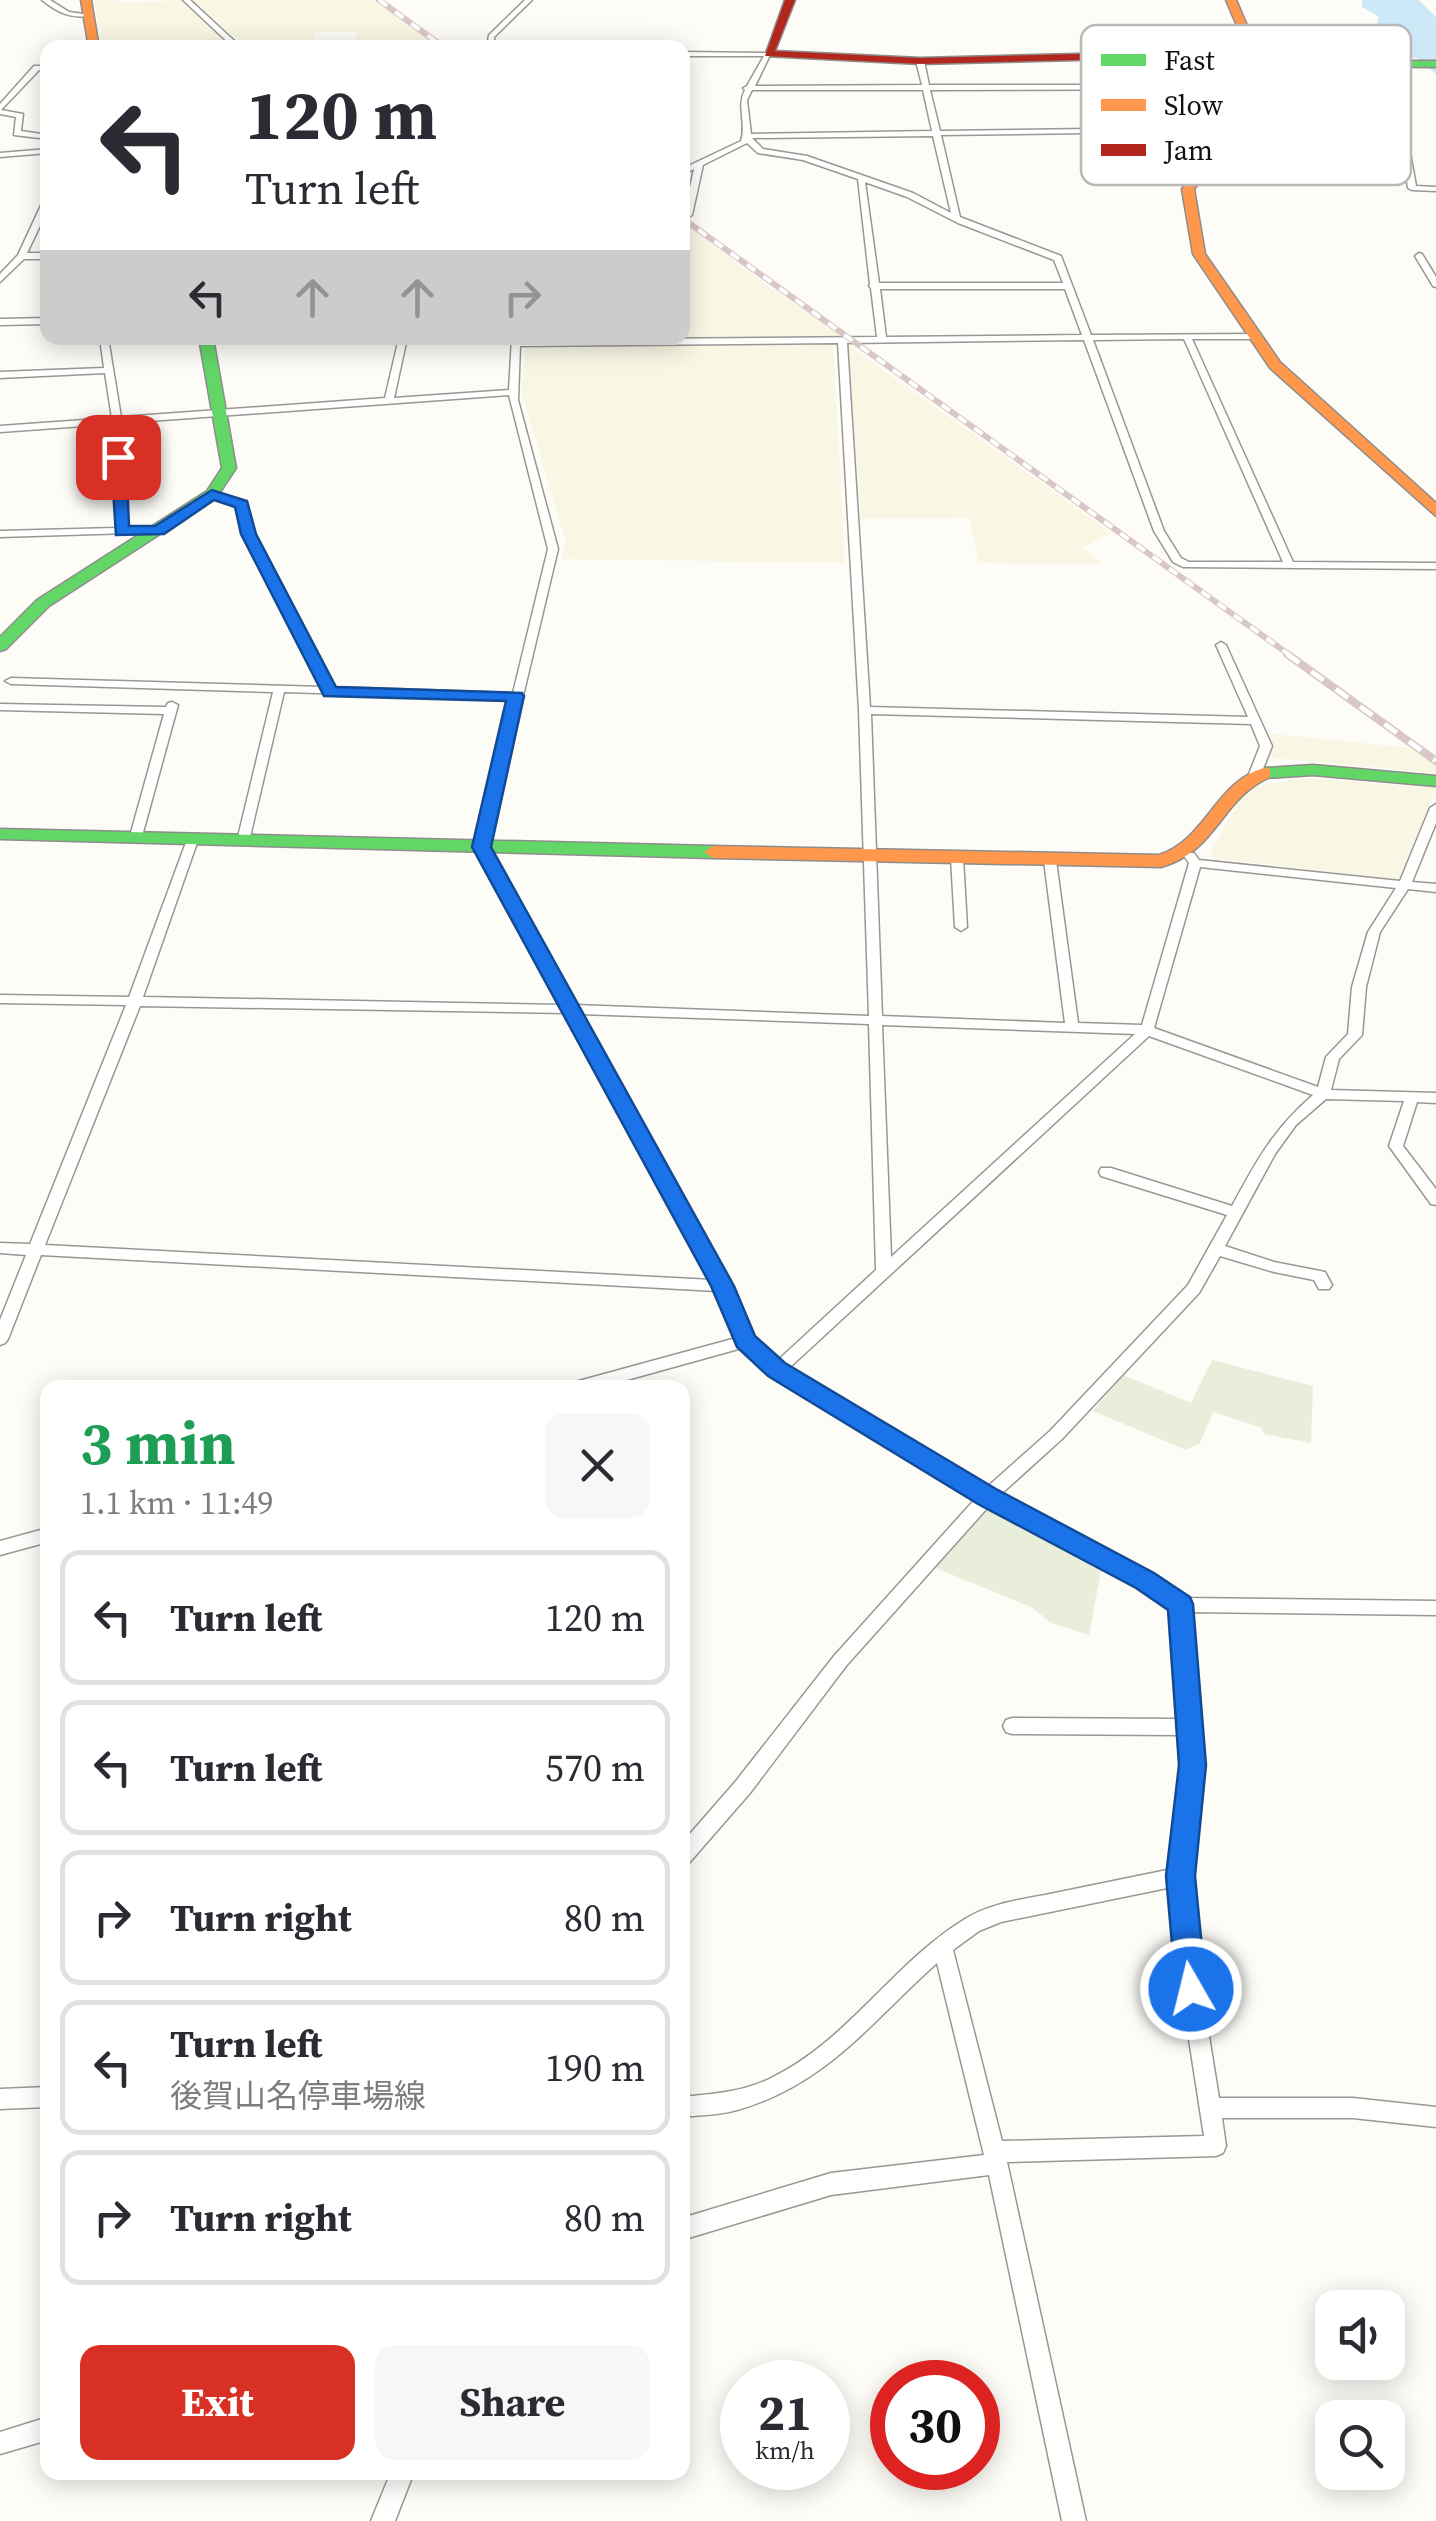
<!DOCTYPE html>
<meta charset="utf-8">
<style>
body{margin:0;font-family:"Source Serif 4","Noto Sans JP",serif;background:#f7f7f7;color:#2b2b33;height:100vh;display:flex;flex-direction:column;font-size:38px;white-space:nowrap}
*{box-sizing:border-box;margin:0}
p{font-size:32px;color:#7c7c81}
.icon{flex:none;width:55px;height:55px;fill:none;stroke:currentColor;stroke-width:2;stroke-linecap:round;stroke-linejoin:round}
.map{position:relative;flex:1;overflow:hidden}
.side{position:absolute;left:40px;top:1380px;width:650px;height:1100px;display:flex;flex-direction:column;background:#fff;border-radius:20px;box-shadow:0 5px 25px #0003}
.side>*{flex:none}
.hud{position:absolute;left:40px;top:40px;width:650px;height:305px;border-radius:20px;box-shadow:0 5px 25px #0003;background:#fff;color:#2b2b33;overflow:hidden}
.controls{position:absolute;left:1315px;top:2290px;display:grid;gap:20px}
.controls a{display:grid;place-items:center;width:90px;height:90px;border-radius:20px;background:#fff;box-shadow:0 5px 25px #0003;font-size:50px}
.speed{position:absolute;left:720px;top:2360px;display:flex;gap:20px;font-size:50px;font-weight:700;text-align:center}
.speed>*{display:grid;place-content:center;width:130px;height:130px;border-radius:50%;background:#fff;box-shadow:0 5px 25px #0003;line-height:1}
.speed small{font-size:25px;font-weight:400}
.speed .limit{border:15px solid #d22;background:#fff;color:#111}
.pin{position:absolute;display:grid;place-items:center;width:85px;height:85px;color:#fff;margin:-42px;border-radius:20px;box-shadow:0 5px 15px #0006}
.me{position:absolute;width:110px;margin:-55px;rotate:352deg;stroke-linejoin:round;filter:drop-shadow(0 0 8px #0008)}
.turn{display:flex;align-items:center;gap:35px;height:210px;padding:0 40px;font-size:45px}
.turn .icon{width:130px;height:130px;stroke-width:2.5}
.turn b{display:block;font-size:70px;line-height:85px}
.lanes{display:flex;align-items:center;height:95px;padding:0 40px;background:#0003;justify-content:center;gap:50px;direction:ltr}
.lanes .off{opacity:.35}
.round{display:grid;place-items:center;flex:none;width:105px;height:105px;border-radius:20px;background:#f7f7f7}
.headline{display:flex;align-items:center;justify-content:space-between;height:170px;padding:0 40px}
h1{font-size:60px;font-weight:700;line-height:75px;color:#1e9e55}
.button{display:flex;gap:20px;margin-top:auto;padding:20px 40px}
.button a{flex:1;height:115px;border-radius:20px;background:#d93025;color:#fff;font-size:40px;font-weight:700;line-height:115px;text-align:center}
.button a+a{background:#f7f7f7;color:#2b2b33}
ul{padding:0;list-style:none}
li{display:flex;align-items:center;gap:30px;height:135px;margin:0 20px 15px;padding:0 20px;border:5px solid #e1e1e2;border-radius:20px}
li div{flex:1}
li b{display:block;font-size:38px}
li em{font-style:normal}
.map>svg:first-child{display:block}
.farmland{fill:#f9f7e4}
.cemetery{fill:#e9eedb}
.water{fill:#cde8f7}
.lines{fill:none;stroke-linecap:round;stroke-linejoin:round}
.street-casing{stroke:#979795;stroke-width:3}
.fast-casing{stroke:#8e8d8b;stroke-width:3}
.slow-casing{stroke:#8e8d8b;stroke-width:3}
.jam-casing{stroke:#8e8d8b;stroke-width:3}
.street{fill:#fffffe;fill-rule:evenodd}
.fast{fill:#63d668;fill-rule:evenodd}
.slow{fill:#ff974d;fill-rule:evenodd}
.jam{fill:#b3261e;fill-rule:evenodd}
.rail-far1-casing{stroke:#d9c6c7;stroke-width:6}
.rail-casing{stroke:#d9c6c7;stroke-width:8}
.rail-far1{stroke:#fff;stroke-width:4;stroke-dasharray:10;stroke-linecap:butt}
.rail{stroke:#fff;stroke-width:5;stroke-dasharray:15;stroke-linecap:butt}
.route{fill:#1a73e8;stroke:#114b97;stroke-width:2.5}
.key{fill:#fff;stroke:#b8b8b8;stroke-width:2.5}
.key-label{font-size:28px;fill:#111}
</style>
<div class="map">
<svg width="1436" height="2521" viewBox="0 0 1436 2521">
<rect width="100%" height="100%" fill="#fdfcf7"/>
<path class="farmland" d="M94 0H118L119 3 181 0 233 47H102Z
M192 0H373L440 47H352L357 32H316L312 47H246Z
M683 222 761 281 845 338 524 339 682 338Z
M833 341 845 563 562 559 566 542 521 391 526 346Z
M848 345 1112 533 1083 547 1102 564 978 563 970 518 861 519Z
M1266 733 1411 748 1436 765V773L1272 758Z
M1301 778 1436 788 1398 880 1213 858 1210 854 1246 788Z"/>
<path class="cemetery" d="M1212 1360 1313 1386 1311 1443 1264 1434 1262 1428 1213 1412 1200 1443 1186 1450 1093 1411 1123 1375 1191 1403Z
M989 1501 1102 1565 1089 1635 1051 1623 1033 1608 931 1566Z"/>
<path class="water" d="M1362 0H1419L1436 17V74L1417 58 1404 57V49L1387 39 1377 25 1378 16 1362 7Z"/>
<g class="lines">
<defs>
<path id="street" d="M42 0H50L69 12 91 15C72 20 57 12 42 0Z
M183 0H190L242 48H234Z
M525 0H532L494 37V48H487L489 35Z
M682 52 771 53 755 86 922 85 916 61 920 59 924 61 929 85H1254L1251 89 930 90 940 131 1239 127 1236 131 941 135 960 217 1061 256 1091 335 1259 334V338L1256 339H1192L1293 562 1436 563V569L1183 567 1173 562 1154 531 1084 340 847 343 870 707 1248 717 1216 645 1221 642 1226 645 1272 746 1261 774 1255 778 1249 774 1260 746 1251 724 871 714 882 1016 1065 1023 1044 861 1050 857 1056 861 1078 1023 1142 1025 1189 863 1184 856 1186 853H1194L1199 860 1400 881 1430 808 1436 804V823L1412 882 1436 884V892L1408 889 1380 932 1366 987 1362 1035 1339 1059 1331 1090 1436 1093V1103L1417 1102 1403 1146 1436 1189V1205L1431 1204 1389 1146 1404 1101 1326 1099 1296 1125 1275 1154 1225 1246 1274 1262 1325 1272 1332 1285 1329 1289H1319L1314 1280 1274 1272 1220 1256 1199 1293 1062 1439 999 1496 1151 1575 1183 1598 1436 1601V1615L1189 1612 1201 1765 1191 1876 1195 1949 1219 2098H1353L1436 2107V2127L1353 2118H1222L1226 2146 1223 2153 1216 2156 1007 2162 1086 2521H1062L989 2175 831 2195 682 2240V2218L831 2173 984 2155 937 1963C871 2022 826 2085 737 2110 720 2115 700 2115 682 2117V2097C713 2094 744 2092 771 2078 848 2041 893 1963 965 1919 989 1904 1018 1900 1045 1895 1087 1886 1130 1878 1172 1869L1183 1765 1181 1735 1012 1734 1006 1732 1003 1726 1006 1720 1012 1718 1180 1719 1172 1608 1139 1585 989 1506 846 1666 750 1793 689 1863 682 1865V1843L736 1781 834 1656 976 1498 771 1374 742 1348 598 1388H567L575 1382 736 1338 717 1291 41 1255 8 1339 5 1343 0 1345V1320L26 1255 0 1253V1243L30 1244 126 1005 0 1003V995L129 997 188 837 192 836 198 840 143 997 561 1005 475 847 511 699 284 692 249 841 243 845 237 841 273 692 11 684 5 681 11 678 322 687 244 535 237 506 208 496 207 494 212 491 247 504 254 535 333 687 513 693 548 549 509 395 122 423 126 528 159 527 164 530 163 532 0 537V531L116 528 112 424 0 432V426L112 418 105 373 0 378V372L104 368 100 338H108L121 417 385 398 399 338H407L394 398 509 390 512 338H520V340L877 337 871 288 869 286 870 284 858 179 803 160 758 153 747 143 703 165 692 215 688 217 684 215 694 169 682 174V169L741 141C747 123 736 107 745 90L743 88 747 86 764 56H682ZM752 90H923L932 131 751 134 747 100ZM933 136 951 213 913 193 807 156 763 149 752 138ZM865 182 907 197 958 223 1054 260 1063 283H879ZM880 289H1065L1082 335 886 337ZM1184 339 1283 562H1189L1181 558 1164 531 1093 340ZM838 343 859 710 869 1016 575 1005 487 847 558 549 518 400 520 346ZM1200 867 1396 888 1368 932 1352 987 1348 1034 1326 1057 1318 1087 1154 1028ZM140 1006 566 1013 712 1280 45 1245ZM580 1014 869 1024 876 1270 777 1361 751 1338 731 1286ZM882 1025 1135 1034 891 1257ZM1149 1036 1313 1095C1272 1131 1257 1160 1232 1206L1111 1168H1101L1099 1172 1101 1176 1227 1215 1188 1285 1050 1431 986 1488 788 1369ZM1172 1887 1175 1949 1204 2136 1002 2141 953 1950 979 1931 1001 1922Z
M34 66H48V70H39L1 110 23 114 21 131 48 135V139L14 135 16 117 0 114V104Z
M1239 122 1406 130 1416 186 1436 187V191L1412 190 1408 188 1400 134 1236 126Z
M48 149V153L0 157V153Z
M48 197V209L27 253H48V259H24L0 282V274L18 255 44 199Z
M1419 253 1422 254 1436 277V287L1433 286 1415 256Z
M48 318V324L0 325V319Z
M172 702 178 705 142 836 136 840 130 836 164 714 0 710V704L166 707 168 703Z
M957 854 963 858 967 927 961 931 955 927 951 858Z
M48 1528V1542L0 1555V1541Z
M48 2087V2107L0 2109V2089Z
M48 2417V2440L0 2454V2432Z
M391 2472H414L395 2521H371Z"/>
<path id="fast" d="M1282 61H1436V67L1278 66Z
M199 338H213L236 468 217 497 49 606 6 649 0 651V637L37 600 207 491 222 468Z
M1313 765 1436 776V786L1313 775 1264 778 1255 773 1264 768Z
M0 829 713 846 722 852 713 858 0 839Z"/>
<path id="slow" d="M81 0H91L99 48H89Z
M1226 0H1236L1263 63 1245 124 1194 189 1205 254 1280 362 1436 503V516L1270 368 1193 254 1182 189 1234 124 1253 63Z
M1264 768 1270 769V777C1220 799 1218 851 1161 867L713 858 704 852 713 846 1159 855C1207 839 1215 782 1264 768Z"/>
<path id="jam" d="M785 0H795L775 51 920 58 1118 53 1282 61 1287 64 1282 67 1118 59 920 64 765 56Z"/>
</defs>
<use href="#street" class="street-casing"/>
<use href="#fast" class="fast-casing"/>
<use href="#slow" class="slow-casing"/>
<use href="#jam" class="jam-casing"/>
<use href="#street" class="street"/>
<use href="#fast" class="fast"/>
<use href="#slow" class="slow"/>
<use href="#jam" class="jam"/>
<defs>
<path id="rail-far1" d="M379 0 445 48
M682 218 1291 656"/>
<path id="rail" d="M1287 654 1436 761"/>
</defs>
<use href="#rail-far1" class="rail-far1-casing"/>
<use href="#rail" class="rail-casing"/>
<use href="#rail-far1" class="rail-far1"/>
<use href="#rail" class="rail"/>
</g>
<path class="route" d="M118 453 126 457 129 526H155L212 490 247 501 256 534 336 687 522 693 524 696 491 847 734 1286 755 1336 785 1363 996 1489 1154 1573 1190 1597 1193 1604 1206 1765 1195 1876 1206 1989 1202 1999 1191 2003 1181 1999 1176 1989 1166 1876 1179 1765 1168 1610 1136 1588 978 1504 768 1376 737 1347 711 1286 472 847 506 701 324 696 241 534 235 507 214 500 164 534 116 535 111 457Z"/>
<rect x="1081" y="25" width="330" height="160" rx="15" class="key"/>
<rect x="1101" y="54" width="45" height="12" fill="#63d668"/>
<rect x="1101" y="99" width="45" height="12" fill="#ff974d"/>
<rect x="1101" y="144" width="45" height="12" fill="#b3261e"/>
<g class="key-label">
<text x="1164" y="70">Fast</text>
<text x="1164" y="115">Slow</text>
<text x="1164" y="160">Jam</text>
</g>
</svg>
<div class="controls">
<a><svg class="icon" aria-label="sound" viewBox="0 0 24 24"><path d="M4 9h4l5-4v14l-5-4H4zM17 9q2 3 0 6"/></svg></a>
<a><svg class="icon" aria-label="search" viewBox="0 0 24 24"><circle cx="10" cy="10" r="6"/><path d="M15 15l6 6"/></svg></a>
</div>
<div class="speed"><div>21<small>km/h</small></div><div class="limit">30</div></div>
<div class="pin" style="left:118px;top:457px;background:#d93025"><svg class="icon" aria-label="arrive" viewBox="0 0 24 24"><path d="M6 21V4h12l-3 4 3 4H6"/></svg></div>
<svg class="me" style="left:1191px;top:1989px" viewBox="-20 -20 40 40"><circle r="17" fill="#1a73e8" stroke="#fff" stroke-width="3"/><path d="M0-11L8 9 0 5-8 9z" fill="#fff"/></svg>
<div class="hud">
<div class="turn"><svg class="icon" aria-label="left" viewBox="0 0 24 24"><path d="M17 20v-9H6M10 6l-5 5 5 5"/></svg><div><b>120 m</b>Turn left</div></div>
<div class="lanes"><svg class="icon" aria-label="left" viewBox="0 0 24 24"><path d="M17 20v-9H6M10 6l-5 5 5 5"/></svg><svg class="icon off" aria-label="ahead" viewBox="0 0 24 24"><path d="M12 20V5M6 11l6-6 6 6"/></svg><svg class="icon off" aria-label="ahead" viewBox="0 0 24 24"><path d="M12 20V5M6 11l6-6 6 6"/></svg><svg class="icon off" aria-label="right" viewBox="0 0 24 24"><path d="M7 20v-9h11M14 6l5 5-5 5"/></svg></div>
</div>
<section class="side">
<div class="headline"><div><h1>3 min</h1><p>1.1 km · 11:49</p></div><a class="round"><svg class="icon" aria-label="close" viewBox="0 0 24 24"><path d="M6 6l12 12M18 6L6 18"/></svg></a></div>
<ul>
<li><svg class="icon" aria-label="left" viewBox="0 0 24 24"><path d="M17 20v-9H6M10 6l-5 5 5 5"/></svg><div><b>Turn left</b></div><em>120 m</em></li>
<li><svg class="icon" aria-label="left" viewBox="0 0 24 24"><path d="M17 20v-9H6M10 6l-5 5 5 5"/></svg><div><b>Turn left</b></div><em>570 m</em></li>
<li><svg class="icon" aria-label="right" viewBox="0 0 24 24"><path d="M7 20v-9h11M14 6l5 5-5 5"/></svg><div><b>Turn right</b></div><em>80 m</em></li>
<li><svg class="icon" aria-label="left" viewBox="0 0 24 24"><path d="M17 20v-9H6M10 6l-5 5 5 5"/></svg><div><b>Turn left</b><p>後賀山名停車場線</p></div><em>190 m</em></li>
<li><svg class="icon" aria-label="right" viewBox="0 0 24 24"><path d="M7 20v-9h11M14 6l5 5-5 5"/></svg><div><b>Turn right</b></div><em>80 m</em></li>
</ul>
<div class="button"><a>Exit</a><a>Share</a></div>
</section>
</div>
